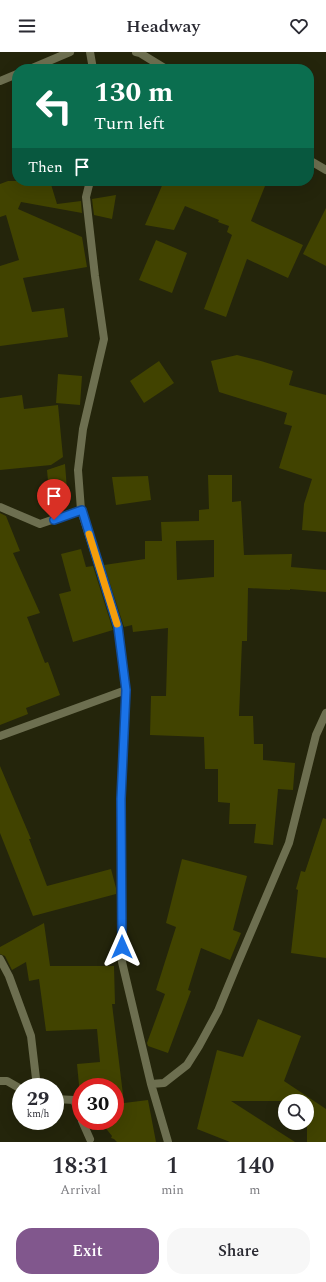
<!DOCTYPE html>
<style>
body{margin:0;font-family:Spectral,serif;background:#f7f7f7;color:#2b2b33;height:100vh;display:flex;flex-direction:column;font-size:15px;white-space:nowrap}
*{box-sizing:border-box;margin:0}
p{font-size:13px;color:#7c7c81}
.icon{flex:none;width:22px;height:22px;fill:none;stroke:currentColor;stroke-width:2;stroke-linecap:round;stroke-linejoin:round}
.map{position:relative;height:1090px;overflow:hidden}
.drawer{display:flex;flex-direction:column;background:#fff;flex:1}
.drawer>*{flex:none}
.top-card{position:absolute;left:12px;top:12px;width:302px;height:122px;border-radius:16px;box-shadow:0 4px 16px #0002;background:#0b6e4f;color:#fff;overflow:hidden}
.controls{position:absolute;left:278px;top:1042px;display:grid;gap:8px}
.controls a{display:grid;place-items:center;width:36px;height:36px;border-radius:50%;background:#fff;box-shadow:0 4px 16px #0002;font-size:20px}
.speed{position:absolute;left:12px;top:1026px;display:flex;gap:8px;font-size:20px;font-weight:700;text-align:center}
.speed>*{display:grid;place-content:center;width:52px;height:52px;border-radius:50%;background:#fff;box-shadow:0 4px 16px #0002;line-height:1}
.speed small{font-size:10px;font-weight:400}
.speed .limit{border:6px solid #d22;background:#fff;color:#111}
.pin{position:absolute;display:grid;place-items:center;width:34px;height:34px;color:#fff;margin:-41px -17px;border-radius:50% 50% 50% 0;rotate:-45deg;box-shadow:0 0 4px #0007}
.pin .icon{rotate:45deg}
.me{position:absolute;width:44px;margin:-22px;rotate:0deg;stroke-linejoin:round;filter:drop-shadow(0 0 3px #0008)}
.turn{display:flex;align-items:center;gap:14px;height:84px;padding:0 16px;font-size:18px}
.turn .icon{width:52px;height:52px;stroke-width:2.5}
.turn b{display:block;font-size:28px;line-height:34px}
.then{display:flex;align-items:center;height:38px;padding:0 16px;background:#0003;gap:8px;font-size:15px}
.eta{display:flex;justify-content:space-evenly;align-items:center;height:68px;text-align:center}
.eta b{font-size:24px;font-weight:600;line-height:28px}
.primary-button{display:flex;gap:8px;margin-top:auto;padding:8px 16px}
.primary-button a{flex:1;height:46px;border-radius:16px;background:#81578d;color:#fff;font-size:16px;font-weight:600;line-height:46px;text-align:center}
.primary-button a+a{background:#f7f7f7;color:#2b2b33}
header{display:flex;justify-content:space-between;align-items:center;height:52px;padding:0 16px;background:#fff;font-size:18px;font-weight:600}
.map>svg:first-child{display:block}
.building{fill:#414300;fill-rule:evenodd}
.lines{fill:none;stroke-linecap:round;stroke-linejoin:round}
.minor{stroke:#6d6f50;stroke-width:8}
.route-casing{stroke:#114b97;stroke-width:10}
.route{stroke:#1a73e8;stroke-width:7}
.slow{stroke:#f59e0b;stroke-width:7}
</style>
<header><svg class="icon" aria-label="menu" viewBox="0 0 24 24"><path d="M4 6h16M4 12h16M4 18h16"/></svg>Headway<svg class="icon" aria-label="heart" viewBox="0 0 24 24"><path d="M12 20l-8-8c-3-5 5-10 8-4 3-6 11-1 8 4z"/></svg></header>
<div class="map">
<svg width="326" height="1090" viewBox="0 0 326 1090">
<rect width="100%" height="100%" fill="#24250b"/>
<path class="building" d="M8 129H50L57 152 81 149 82 161 21 150 18 157 82 185 87 215 23 226 32 260 64 256 68 285 0 294V214L19 208 6 163 0 165V132Z
M164 129H267L251 169 303 193 288 226 247 207 226 265 204 257 232 183 227 180 229 174 218 170 219 168 185 154 174 178 145 173Z
M116 143 112 167 94 163 92 147Z
M326 156V214L303 202Z
M156 188 187 201 172 241 139 228Z
M237 303 261 309 293 319 289 333 326 343V480L302 478 304 452 312 427 279 416 292 374 284 372 287 361 219 340 211 309Z
M159 309 174 331 144 351 130 329Z
M58 322 82 324 80 353 56 351Z
M22 343 24 357 58 353 63 405 51 413 0 418V346Z
M65 412 68 450 50 451 47 418Z
M208 423H232V450L241 449 244 503 292 502 291 515 326 518V540L290 537V538L248 536 247 589H242L239 664H253L254 692H263V708L295 711 293 738 278 737 273 793 254 791 256 772H229L230 751 218 750V717H205L204 685 150 683 151 644H166L168 576 133 580 132 573 124 575 104 513 145 507V489H162L161 470 199 469V458L209 457ZM214 488V525L177 528 176 489Z
M148 424 151 448 116 453 112 425Z
M0 461 6 464 20 499 13 501 40 561 27 565 45 611 48 610 60 643 26 656 28 662 0 673Z
M81 497 86 515 93 514 113 578 73 590 59 542 71 539 61 502Z
M0 714 31 787H29L47 834 111 817 116 836V842L33 864 0 781Z
M323 766 326 767V906L291 901 298 838 296 837 301 819 305 820Z
M182 807 247 824 233 878 241 881 230 908 201 896 188 938 191 939 168 1001 148 994 147 991 165 942 156 938 176 875 166 871Z
M44 871 50 914H114L115 952H112L124 1051 148 1048 156 1090H117L114 1087 111 1086 112 1084 100 1069H115V1035H81L80 1043 77 1012 100 1010 97 977 46 979 39 927 29 929 26 910 12 918 5 904 0 902V895Z
M258 967 301 984 284 1029 326 1057V1090H307V1049H231L295 1090H230L197 1077 217 998 243 1005Z"/>
<g class="lines">
<path class="minor" d="M90 0 93 17
M136 0 140 1 166 17
M30 17 70 0
M0 29 17 22
M309 108 326 118
M90 129 86 145 95 224 104 287 83 377 78 418 81 458 118 575 126 638 121 747 122 910 151 1032 168 1090
M0 455 40 472 81 458
M0 684 126 638
M0 907 9 924 31 984 37 1035
M0 1029H7L21 1037
M151 1032 164 1031 187 1013 199 994 218 959 237 913 289 791 316 683 326 661
M55 1047 74 1048 81 1066
M82 1069 90 1087"/>
</g>
<g class="lines">
<defs>
<path id="route" d="M54 468 82 458 118 575 126 638 121 747 122 895"/>
</defs>
<use href="#route" class="route-casing"/>
<use href="#route" class="route"/>
<path class="slow" d="M89 482 117 572"/>
</g>
</svg>
<div class="controls">
<a><svg class="icon" aria-label="search" viewBox="0 0 24 24"><circle cx="10" cy="10" r="6"/><path d="M15 15l6 6"/></svg></a>
</div>
<div class="speed"><div>29<small>km/h</small></div><div class="limit">30</div></div>
<div class="pin" style="left:54px;top:468px;background:#d93025"><svg class="icon" aria-label="arrive" viewBox="0 0 24 24"><path d="M6 21V4h12l-3 4 3 4H6"/></svg></div>
<svg class="me" style="left:122px;top:895px" viewBox="-20 -20 40 40"><path d="M0-17L14 15 0 8-14 15z" fill="#1a73e8" stroke="#fff" stroke-width="4"/></svg>
<div class="top-card">
<div class="turn"><svg class="icon" aria-label="left" viewBox="0 0 24 24"><path d="M17 20v-9H6M10 6l-5 5 5 5"/></svg><div><b>130 m</b>Turn left</div></div>
<div class="then">Then<svg class="icon" aria-label="arrive" viewBox="0 0 24 24"><path d="M6 21V4h12l-3 4 3 4H6"/></svg></div>
</div>
</div>
<section class="drawer">
<div class="eta">
<div><b>18:31</b><p>Arrival</p></div>
<div><b>1</b><p>min</p></div>
<div><b>140</b><p>m</p></div>
</div>
<div class="primary-button"><a>Exit</a><a>Share</a></div>
</section>
